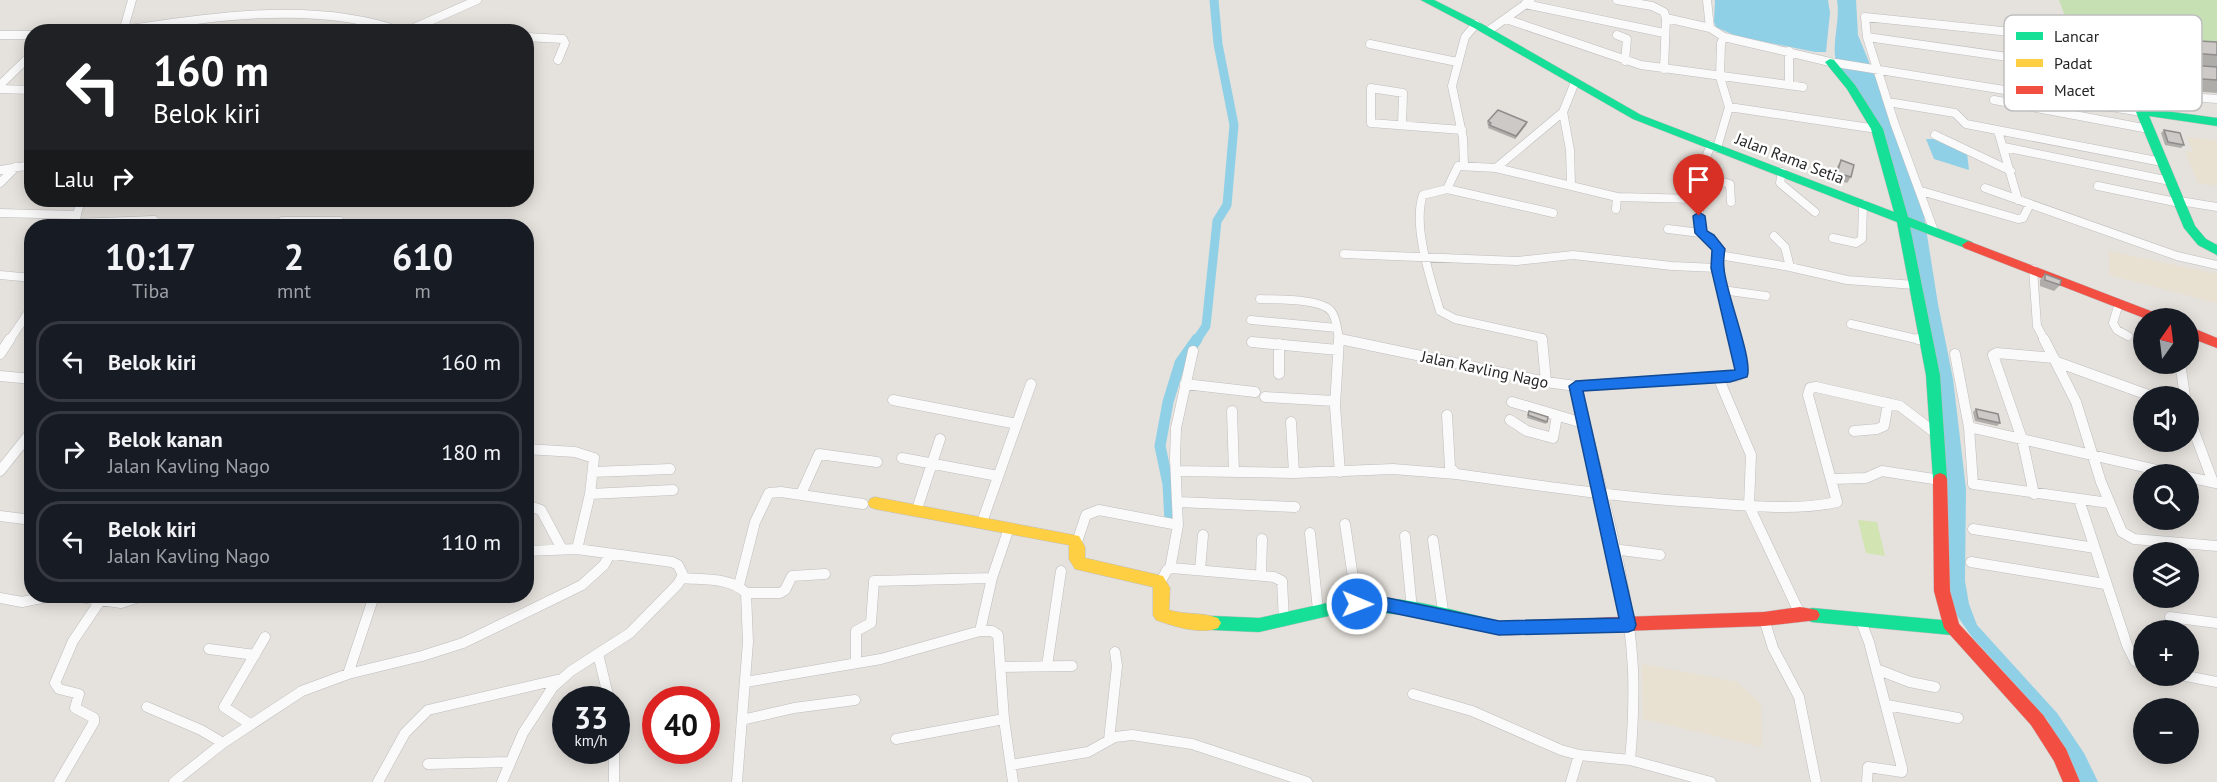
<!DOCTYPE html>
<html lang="id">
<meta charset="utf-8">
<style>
body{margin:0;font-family:"PT Sans",sans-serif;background:#242831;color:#f1f3f6;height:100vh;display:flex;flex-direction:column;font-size:22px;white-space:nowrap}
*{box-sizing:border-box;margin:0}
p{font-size:20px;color:#9ea1a6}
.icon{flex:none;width:33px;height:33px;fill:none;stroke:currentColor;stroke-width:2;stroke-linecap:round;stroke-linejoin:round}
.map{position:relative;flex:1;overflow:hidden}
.side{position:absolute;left:24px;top:219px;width:510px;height:384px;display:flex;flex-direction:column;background:#171b24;border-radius:24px;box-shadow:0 3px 15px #0003}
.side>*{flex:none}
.guide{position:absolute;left:24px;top:24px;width:510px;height:183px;border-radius:24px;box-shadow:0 3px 15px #0003;background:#202124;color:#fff;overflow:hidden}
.needle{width:39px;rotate:14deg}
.buttons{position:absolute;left:2133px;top:308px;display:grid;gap:12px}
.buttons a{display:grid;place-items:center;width:66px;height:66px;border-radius:50%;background:#171b24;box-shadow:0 3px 15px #0003;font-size:30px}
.speed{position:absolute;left:552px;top:686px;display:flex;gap:12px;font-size:30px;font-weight:700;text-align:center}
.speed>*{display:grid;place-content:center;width:78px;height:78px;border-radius:50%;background:#171b24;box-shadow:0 3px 15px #0003;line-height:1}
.speed small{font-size:15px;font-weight:400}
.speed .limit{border:9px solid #d22;background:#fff;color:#111}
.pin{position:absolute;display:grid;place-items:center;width:51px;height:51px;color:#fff;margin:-62px -26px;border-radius:50% 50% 50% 0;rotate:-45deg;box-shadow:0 0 6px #0007}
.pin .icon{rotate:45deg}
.me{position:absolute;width:66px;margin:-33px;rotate:91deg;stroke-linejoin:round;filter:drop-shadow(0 0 4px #0008)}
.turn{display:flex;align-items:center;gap:21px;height:126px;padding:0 30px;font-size:27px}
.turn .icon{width:78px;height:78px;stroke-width:2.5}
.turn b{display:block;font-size:42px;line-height:51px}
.then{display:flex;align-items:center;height:57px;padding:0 30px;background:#0003;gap:12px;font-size:22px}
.eta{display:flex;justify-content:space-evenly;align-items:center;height:102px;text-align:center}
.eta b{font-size:36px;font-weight:700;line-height:42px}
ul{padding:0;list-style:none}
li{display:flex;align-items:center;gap:18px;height:81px;margin:0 12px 9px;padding:0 18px;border:3px solid #363941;border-radius:24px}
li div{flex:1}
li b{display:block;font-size:22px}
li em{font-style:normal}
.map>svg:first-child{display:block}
.education{fill:#e8e0d0}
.green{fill:#c6e0b4}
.pitch{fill:#d1e4b2}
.water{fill:#90d0e6}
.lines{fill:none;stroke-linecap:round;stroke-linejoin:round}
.canal-far1{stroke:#90d0e6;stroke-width:9}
.canal{stroke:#90d0e6;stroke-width:11}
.street-far1-casing{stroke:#bebdbe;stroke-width:9}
.street-casing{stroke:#bebdbe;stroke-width:11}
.fast-casing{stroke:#bebdbe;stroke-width:1}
.slow-casing{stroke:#bebdbe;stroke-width:1}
.jam-casing{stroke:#bebdbe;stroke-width:1}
.street-far1{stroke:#fbfafa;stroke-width:8}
.street{stroke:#fbfafa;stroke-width:10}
.fast{fill:#16e098;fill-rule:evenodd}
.slow{fill:#ffcf43;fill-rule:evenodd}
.jam{fill:#f24e42;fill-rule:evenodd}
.wall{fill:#afadaa}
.shaded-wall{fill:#8f8d8b}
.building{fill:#ccc9c6;stroke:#8f8d8b;stroke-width:1.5}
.route{fill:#1a73e8;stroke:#114b97;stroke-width:1.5}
.labels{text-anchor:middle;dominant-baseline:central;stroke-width:5;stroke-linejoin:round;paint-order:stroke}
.street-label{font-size:16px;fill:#262626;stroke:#fff}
.key{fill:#fff;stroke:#bebebe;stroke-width:1.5}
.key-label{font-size:16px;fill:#262626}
</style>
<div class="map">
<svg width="2217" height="782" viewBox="0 0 2217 782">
<rect width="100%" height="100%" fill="#e5e1dc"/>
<path class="education" d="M2187 137 2217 141V186L2198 183 2185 151 2193 152Z
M2109 251 2217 274V303L2109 275Z
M1642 664 1737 682 1761 704 1762 747 1643 719Z"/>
<path class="green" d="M2059 0H2217V45L2071 33Z"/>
<path class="pitch" d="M1858 520 1877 522 1885 556 1866 553Z"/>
<path class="water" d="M1715 0H1828L1830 13 1826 52H1815L1736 36 1716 27 1714 22Z
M1837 0H1856L1858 35 1893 121 1924 216 1938 304 1953 379 1966 489 1965 581 1969 604 1977 625 2057 713 2084 753 2098 782H2079L2048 721 1972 637 1948 603 1941 415 1877 124 1837 65C1830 44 1841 22 1837 0Z
M1926 139H1936L1967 153 1969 170 1934 159Z"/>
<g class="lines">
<path class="canal-far1" d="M1196 341 1206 326 1217 221 1227 205 1234 125 1218 44 1214 0"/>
<path class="canal" d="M1170 521 1168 484 1160 446 1168 402 1180 363 1197 339"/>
<defs>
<path id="street-far1" d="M1617 0 1652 6 1664 12 1666 18 1664 69
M1707 0 1710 28 1724 37 1830 62
M1525 4 1664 33
M1666 18 1710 28
M1506 19 1641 65 1803 87
M123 30C213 17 315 0 403 32
M1488 31 1530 1
M97 32 123 29
M123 32 132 0
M405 32 477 0
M0 35H32
M1617 35 1627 39 1625 61
M526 37 563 39 565 43 558 60
M1867 37 1865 17 2108 42
M1370 44 1457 62
M1789 51V85
M1836 63 2142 112
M2118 66 2182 71
M0 85 32 54
M0 89 32 90
M2175 96 2217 99
M1994 100 2149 129
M1888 102 1955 113 1966 124 2162 162
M1729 107 1877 129
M1563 112 1570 150 1571 184
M2142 112 2121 73 2108 42 2169 45
M1402 125 1403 93 1371 88V123L1462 130
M1998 131 2018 200
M1935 135 2011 171
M1711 145C1697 175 1697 200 1701 233L1719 249 1717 268 1719 279 1737 341
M2004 147 2170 181
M1717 148 1729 107 1720 77 1721 43 1724 37
M1464 165 1463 138 1452 86 1465 37 1476 24
M1496 168 1617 197 1697 199
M0 170 32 165
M1782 172 1780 183 1815 212
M1698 175 1730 184 1731 202
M0 183 16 167
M2098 186 2180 203
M1985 188 2177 256 2217 265
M1447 189 1553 213
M1921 191 2018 219 2023 218 2030 204
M2180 201 2217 207
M1616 209 1617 197
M0 213 77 215
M75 221 81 200
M75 223 154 220 150 226
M279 226 282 221H340
M1668 229 1701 233
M1934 231 1894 122 1867 37 2121 73
M1774 236 1785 247 1790 267
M1833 238 1856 243 1862 239 1863 204
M1344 254 1517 261 1573 255 1672 266 1717 268
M1719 255 1790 267 1847 280 1915 285
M2033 269 2037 326 2045 341
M0 275 32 278
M1722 290 1766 296
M1260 299C1276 300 1320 298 1331 311 1337 318 1337 330 1339 339L1344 341
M2119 303 2113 323 2117 330 2128 336
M1251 320 1337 328
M1851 324 1925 341
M9 341 32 307
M1542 341V338L1455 319 1440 311C1431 281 1412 225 1423 195L1447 189 1458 166 1496 168 1563 112 1575 82"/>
<path id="street" d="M1339 339 1335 406 1340 472
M1340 339 1546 382 1576 386 1737 376 1742 373 1737 339
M1542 339 1546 382
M1918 339 1926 341
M2044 339 2076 402 2101 482 2122 532 2134 539 2217 546
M1252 342 1338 350
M1279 344V374
M0 354 10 339
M1955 354 1969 427 1973 484 2109 503
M2057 362 2151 396
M2180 363 2185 396
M0 376 32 379
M1718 377 1751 455 1749 506 1800 614
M1185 384 1255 392
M1576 386C1597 479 1628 573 1633 669 1634 699 1633 729 1630 760
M1265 397 1334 401
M893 400 1017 424
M1512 402 1583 423
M1232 411 1234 472
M1447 415 1450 467 1456 474C1541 486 1624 498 1710 503 1751 506 1797 511 1837 502L1808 395 1810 388 1816 387 1900 406 1938 435
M2188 415 2213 482
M1510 420 1527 431 1553 438 1557 416
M1291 422 1294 473
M1969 427 2175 474
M1854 431 1877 429 1884 426 1888 403
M526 449 575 452 594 458 590 494 577 549
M902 458 998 476
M0 471 32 431
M1177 471 1294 473 1393 469 1456 474
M593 472 670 469
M2188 477 2216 483
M1832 479 1866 478 1882 471 1940 480
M590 494 673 490
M801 494 819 454 877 462
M2034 494 2022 439 1993 355 1997 353 2054 358
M2079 500 2127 645 2135 661 2144 666
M1178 502 1295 507
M526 505 541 510 562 549
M917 509 940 439
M0 516 32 520
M982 522 1031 384
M1345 524 1357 604
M1973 529 2095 548
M1310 533 1318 610
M1405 536 1412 610
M1433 540 1444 618
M1077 542 1086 515 1099 510 1178 525
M1613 549 1660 555
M1971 562 2105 584
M1170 569 1178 525 1175 459 1176 428 1193 351
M1200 570 1203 535
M1261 575 1262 539
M682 578C702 580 731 577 746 593L748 642 737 782
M1160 583 1167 570 1172 568 1274 577 1282 581 1284 621
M739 585 755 522 769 493 781 492 863 504
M746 593H780L785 590 792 576 825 574
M73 596 121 603 142 596
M0 598 22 602 51 596
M2170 617 2217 623
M1764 619 1773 648 1799 697 1816 782
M1860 619 1869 642 1902 768V772L1868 767 1867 782
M980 631 992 578 1009 528
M209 649 255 655
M598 654 609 699
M856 663V631L871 623 874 581 992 578
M1047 666 1061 571
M1001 667 1072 666
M1876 669 1910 682 1935 687
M348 674 374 596
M2181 675 2217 682
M746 682 881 659 980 631H992L998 635 1004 719 1013 782
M1413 694 1472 711 1561 750 1579 755 1630 760 1711 782
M1887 705 1958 718
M147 707 201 730 223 743
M742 720 794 708 855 700
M250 724 224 707 265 637
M896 739 1004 719
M1109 740 1117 666 1115 652
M614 750V782
M428 764 508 762
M1011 765 1088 752 1115 737 1132 735 1192 744 1307 782
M59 782 94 722V718L75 708 79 694 59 689 55 683 73 641 100 601
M174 782 223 743 302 691 348 674 422 656 463 643 582 585 604 565 610 554
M378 782 405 733 428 710 561 679
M502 782 523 733 553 687 571 671 630 633 678 584 683 575 678 565 672 562 577 549 526 551
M1571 782 1579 755"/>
<path id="fast" d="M1421 0H1434L1484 25 1641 115 1894 212 1871 129 1847 89 1825 62 1830 59 1834 60 1855 85 1883 129 1908 217 1972 242 1974 245 1968 249 1910 227 1940 375 1947 479 1945 483 1940 485 1935 483 1933 479 1926 375 1897 222 1633 119 1476 29Z
M2142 108 2217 118V126L2149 116 2195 226 2206 239 2217 245V255L2198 245 2184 228 2136 112Z
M1350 598C1401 594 1450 610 1499 621L1514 623 1516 628 1514 633 1499 635 1414 616 1363 611 1337 614 1259 632 1213 630 1208 628 1205 623 1208 618 1213 616 1259 618Z
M1812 608 1952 621 1958 623 1960 628 1958 633 1952 635 1812 622 1807 620 1804 615 1807 610Z"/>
<path id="slow" d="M875 497 1079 536 1085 547V558L1163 576 1170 588 1169 610C1185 615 1203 612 1218 618L1221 623 1218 628C1200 635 1173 626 1156 620L1153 615V587L1075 569 1069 559V545L875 509 870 507 868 503 870 499Z"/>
<path id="jam" d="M1968 241 2161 315 2162 318H2144L1964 248 1962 245Z
M2188 326 2217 338V348L2188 337Z
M1940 473 1945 475 1947 479 1950 591 1959 624 2043 715 2066 749 2080 782H2063L2054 761 2031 725 1944 628 1934 591 1933 479 1935 475Z
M1800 607 1817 610 1820 615 1817 620 1764 626 1508 635 1502 633 1500 628 1502 623 1508 621 1764 612Z"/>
</defs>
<use href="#street-far1" class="street-far1-casing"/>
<use href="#street" class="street-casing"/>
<use href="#fast" class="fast-casing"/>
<use href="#slow" class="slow-casing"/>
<use href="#jam" class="jam-casing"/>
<use href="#street-far1" class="street-far1"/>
<use href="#street" class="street"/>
<use href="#fast" class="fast"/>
<use href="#slow" class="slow"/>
<use href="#jam" class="jam"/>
</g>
<path class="wall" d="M2163 39 2217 42V93L2177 90 2167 76 2176 65 2158 63 2152 55 2154 52V51Z
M1488 121 1527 122 1526 125 1515 139 1488 128 1489 125 1487 124Z
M2164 130 2184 145 2181 148 2165 145 2161 133Z
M1841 160 1851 177 1847 183 1833 179 1837 167Z
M2045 274 2060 285 2054 291 2040 286V280Z
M1976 409 2000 423 1997 426 1975 421 1973 412Z
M1529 411 1548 417 1546 424 1527 418Z"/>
<path class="shaded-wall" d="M1527 122 1526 125 1515 139 1516 136Z"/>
<path class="building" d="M2163 39 2217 42V55L2167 51 2161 43H2166Z
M2176 64 2217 67V80L2187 78Z
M1498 110 1527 122 1516 136 1489 125 1491 123 1488 121Z
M2164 130 2180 133 2184 145 2168 142Z
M1841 160 1854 165 1851 177 1837 173Z
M2045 274 2061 280 2060 285 2045 280Z
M1976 409 1998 414 2000 423 1978 418Z
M1529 411 1548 417 1547 422 1528 415Z"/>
<path class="route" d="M1699 212 1705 216 1707 231 1714 235 1725 249C1724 255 1723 262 1724 268 1725 291 1754 361 1747 377L1730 382 1583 391 1636 625 1634 630 1628 632 1499 635 1388 612 1351 609 1349 604 1351 599 1357 597 1388 598 1499 621 1619 618 1569 386 1576 381 1735 370 1711 268 1712 250 1695 233 1693 216Z"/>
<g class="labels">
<g class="street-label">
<text transform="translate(1790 158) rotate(21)">Jalan Rama Setia</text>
<text transform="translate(1485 369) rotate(12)">Jalan Kavling Nago</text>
</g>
</g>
<rect x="2004" y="15" width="198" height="96" rx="9" class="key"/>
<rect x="2016" y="32" width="27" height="8" fill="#16e098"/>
<rect x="2016" y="59" width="27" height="8" fill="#ffcf43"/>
<rect x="2016" y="86" width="27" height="8" fill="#f24e42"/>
<g class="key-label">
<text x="2054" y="42">Lancar</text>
<text x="2054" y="69">Padat</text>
<text x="2054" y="96">Macet</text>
</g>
</svg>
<div class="buttons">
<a><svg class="needle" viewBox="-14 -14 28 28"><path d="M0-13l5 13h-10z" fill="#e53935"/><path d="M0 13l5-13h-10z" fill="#9ea1a6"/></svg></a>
<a><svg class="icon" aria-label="sound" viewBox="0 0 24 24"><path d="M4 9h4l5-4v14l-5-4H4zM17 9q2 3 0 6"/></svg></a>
<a><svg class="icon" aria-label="search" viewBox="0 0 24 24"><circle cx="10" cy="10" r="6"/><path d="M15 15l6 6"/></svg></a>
<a><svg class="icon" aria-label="layers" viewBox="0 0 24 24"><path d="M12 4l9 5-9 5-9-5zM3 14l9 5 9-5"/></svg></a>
<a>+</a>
<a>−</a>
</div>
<div class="speed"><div>33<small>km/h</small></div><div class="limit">40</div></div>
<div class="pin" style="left:1699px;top:216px;background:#d93025"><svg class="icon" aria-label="arrive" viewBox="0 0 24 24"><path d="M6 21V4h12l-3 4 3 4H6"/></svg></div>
<svg class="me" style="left:1357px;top:604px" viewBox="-20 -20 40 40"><circle r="17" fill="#1a73e8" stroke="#fff" stroke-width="3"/><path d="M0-11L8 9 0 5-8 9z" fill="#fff"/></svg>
<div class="guide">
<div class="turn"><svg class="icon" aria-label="left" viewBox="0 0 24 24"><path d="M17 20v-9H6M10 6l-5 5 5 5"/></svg><div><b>160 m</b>Belok kiri</div></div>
<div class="then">Lalu<svg class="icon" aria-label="right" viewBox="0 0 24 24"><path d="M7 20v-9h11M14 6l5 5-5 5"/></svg></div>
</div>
<section class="side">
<div class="eta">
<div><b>10:17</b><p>Tiba</p></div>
<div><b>2</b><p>mnt</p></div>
<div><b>610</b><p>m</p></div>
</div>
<ul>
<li><svg class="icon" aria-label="left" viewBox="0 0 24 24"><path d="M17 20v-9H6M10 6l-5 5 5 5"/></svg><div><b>Belok kiri</b></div><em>160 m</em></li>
<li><svg class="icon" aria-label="right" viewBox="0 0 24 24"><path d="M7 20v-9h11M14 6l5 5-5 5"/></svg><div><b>Belok kanan</b><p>Jalan Kavling Nago</p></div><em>180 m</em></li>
<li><svg class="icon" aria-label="left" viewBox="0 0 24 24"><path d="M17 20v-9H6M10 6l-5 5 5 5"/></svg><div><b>Belok kiri</b><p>Jalan Kavling Nago</p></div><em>110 m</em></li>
</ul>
</section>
</div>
